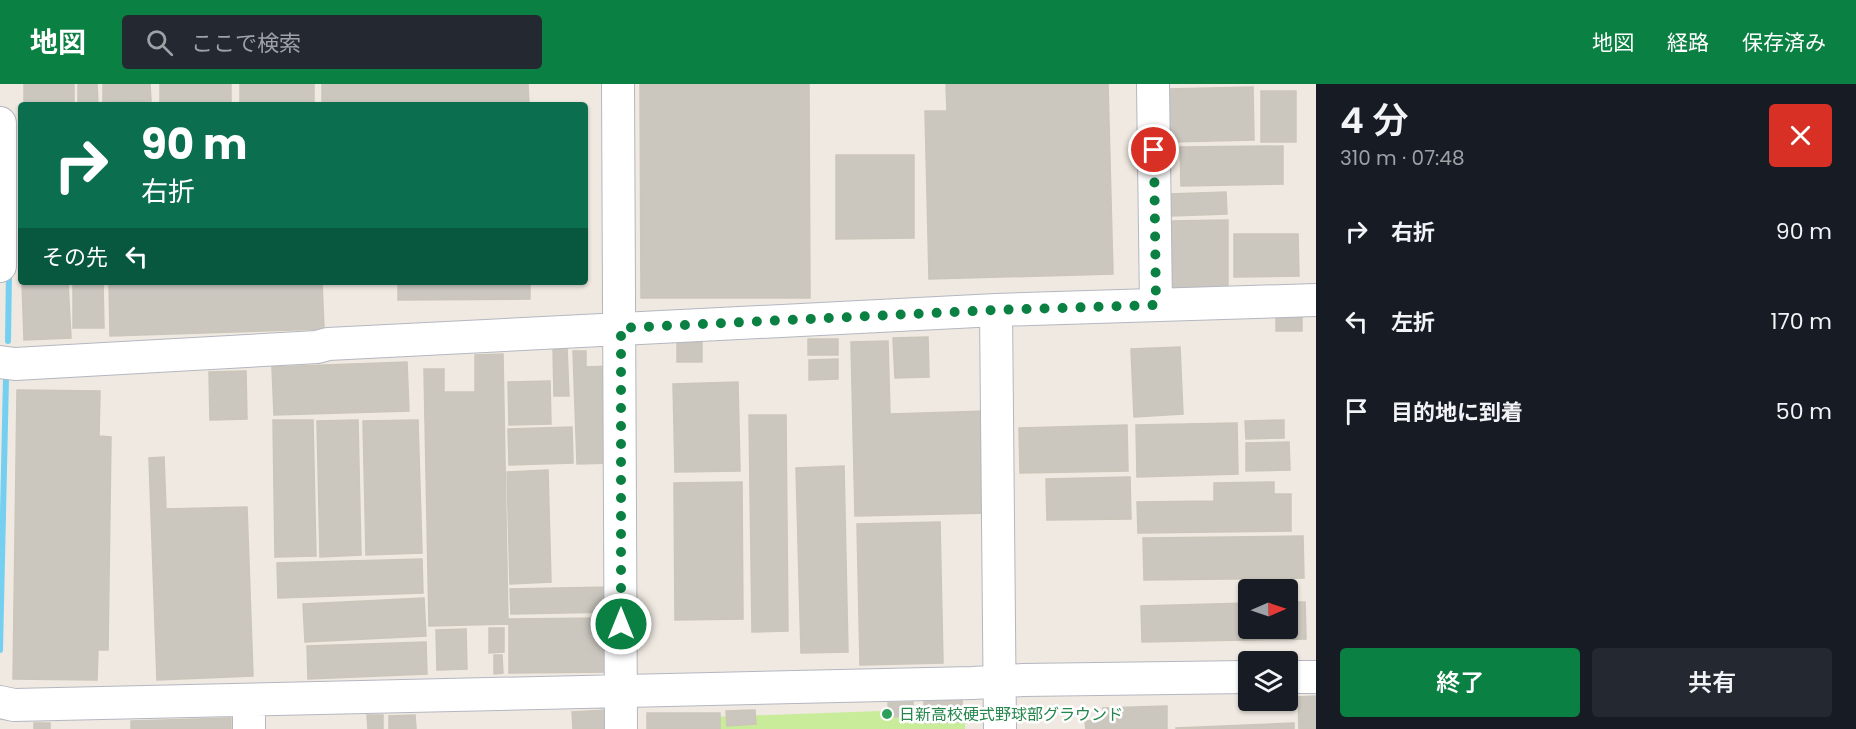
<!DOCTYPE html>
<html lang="ja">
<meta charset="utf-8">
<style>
body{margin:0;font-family:Poppins,"Noto Sans JP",sans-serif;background:#242831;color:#f1f3f6;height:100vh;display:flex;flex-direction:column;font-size:22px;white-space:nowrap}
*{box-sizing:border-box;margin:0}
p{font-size:20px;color:#9ea1a6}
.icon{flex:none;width:33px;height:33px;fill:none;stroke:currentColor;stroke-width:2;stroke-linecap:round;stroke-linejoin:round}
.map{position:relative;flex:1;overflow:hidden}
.sheet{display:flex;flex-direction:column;background:#171b24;width:540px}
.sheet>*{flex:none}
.banner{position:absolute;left:18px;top:18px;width:570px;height:183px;border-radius:6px;box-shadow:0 2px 4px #0004;background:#0b6e4f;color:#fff;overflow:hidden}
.needle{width:39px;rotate:88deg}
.controls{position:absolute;left:1238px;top:495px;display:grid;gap:12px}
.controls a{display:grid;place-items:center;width:60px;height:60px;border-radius:6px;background:#171b24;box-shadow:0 2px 4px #0004;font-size:30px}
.pin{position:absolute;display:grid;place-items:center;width:51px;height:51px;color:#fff;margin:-26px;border:3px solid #fff;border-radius:50%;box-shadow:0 2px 6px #0007}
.me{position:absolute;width:66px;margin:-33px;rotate:0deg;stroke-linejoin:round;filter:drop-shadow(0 0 4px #0008)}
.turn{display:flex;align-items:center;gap:21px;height:126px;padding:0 24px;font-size:27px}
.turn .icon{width:78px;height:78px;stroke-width:2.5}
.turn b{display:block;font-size:42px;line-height:51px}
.then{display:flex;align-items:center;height:57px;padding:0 24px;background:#0003;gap:12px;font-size:22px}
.round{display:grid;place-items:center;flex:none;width:63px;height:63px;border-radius:6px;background:#242831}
.summary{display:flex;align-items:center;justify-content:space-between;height:102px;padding:0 24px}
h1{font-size:36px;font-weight:600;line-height:45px}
.primary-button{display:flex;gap:12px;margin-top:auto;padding:12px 24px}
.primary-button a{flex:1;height:69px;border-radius:6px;background:#0b8043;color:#fff;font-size:24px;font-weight:600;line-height:69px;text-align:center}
.primary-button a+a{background:#242831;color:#f1f3f6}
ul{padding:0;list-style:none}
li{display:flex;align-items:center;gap:18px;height:90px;padding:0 24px}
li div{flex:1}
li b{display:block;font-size:22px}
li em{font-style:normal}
header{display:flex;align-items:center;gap:36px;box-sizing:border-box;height:84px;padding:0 30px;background:#0b8043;color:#fff}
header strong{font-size:28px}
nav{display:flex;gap:33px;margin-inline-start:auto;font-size:21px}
.search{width:420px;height:54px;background:#242831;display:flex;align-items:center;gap:15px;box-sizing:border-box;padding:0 21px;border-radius:6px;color:#9ea1a6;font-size:22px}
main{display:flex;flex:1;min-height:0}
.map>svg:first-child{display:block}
.pitch{fill:#c9ec9a}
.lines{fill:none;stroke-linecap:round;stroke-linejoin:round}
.stream{stroke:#75cff0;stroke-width:6}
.building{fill:#cbc7bf;stroke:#cbc5ba;stroke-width:1.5}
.minor-casing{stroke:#b4b7c1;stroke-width:34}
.minor{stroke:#fff;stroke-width:32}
.route{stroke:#0b8043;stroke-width:10;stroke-dasharray:0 18}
.leisure-dot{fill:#2e9e5b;stroke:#fff;stroke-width:2}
.labels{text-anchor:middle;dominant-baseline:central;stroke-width:5;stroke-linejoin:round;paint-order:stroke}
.leisure-label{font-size:16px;fill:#27864d;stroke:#fff;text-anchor:start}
</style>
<header>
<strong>地図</strong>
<div class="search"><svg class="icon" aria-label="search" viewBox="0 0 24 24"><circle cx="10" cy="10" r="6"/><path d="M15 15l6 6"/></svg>ここで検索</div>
<nav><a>地図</a><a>経路</a><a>保存済み</a></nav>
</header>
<main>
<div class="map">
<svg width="1316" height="645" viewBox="0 0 1316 645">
<rect width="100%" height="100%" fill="#efe9e1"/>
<path class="pitch" d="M965 624V645H652V635Z"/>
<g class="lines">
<path class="stream" d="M8 257 9 188
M0 566 6 294"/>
</g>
<path class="building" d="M24 0H74V21H24Z
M78 0H97L98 21H78Z
M103 0H150L151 17 103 18Z
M160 0H231V21H160Z
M240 0H314V21H240Z
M322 0H528L529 21H322Z
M640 0H809L810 214H641Z
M946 0H1108L1113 190 929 195 925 27H947Z
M1253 3 1254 56 1169 58 1168 5Z
M1261 7H1296V58H1261Z
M1283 62V100L1181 102 1180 63Z
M836 71H914V154L836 155Z
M1226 108 1227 130 1171 132 1170 110Z
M1228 136V208H1172L1171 137Z
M1234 150H1298L1299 192 1234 193Z
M22 198H68L71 254 24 256Z
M73 198H103L104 244H73Z
M109 198H322L324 245 110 252Z
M398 198H530V215L398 216Z
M1276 231H1302V247H1276Z
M928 253 929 293 895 294 893 254Z
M808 255H838V271H808Z
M888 257 890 330 987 327 990 429 855 432 851 258Z
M702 258V278H677V259Z
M1180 263 1183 330 1134 333 1131 265Z
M567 264 569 312H554L553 265Z
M573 267H586V283L611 282 614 379 577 380Z
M503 270 508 540 429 542 424 285H444V308H475V271Z
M838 275V295L809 296V276Z
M407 278 409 327 274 331 272 283Z
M246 287 247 335 210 336 209 288Z
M550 297 551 340 509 341 508 298Z
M738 298 740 387 675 388 673 300Z
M17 306 100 307 99 352 111 353 108 566H98L97 596 13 595Z
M749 331H786L788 547 752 548Z
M273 336H313L316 472 275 473Z
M358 336 361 471 320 473 317 337Z
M418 336 422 469 366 471 363 337Z
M1284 336V354L1246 355 1245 337Z
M1237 339 1238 390 1137 393 1136 341Z
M1127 341 1128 387 1020 389 1019 344Z
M572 343 573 379 509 381 508 345Z
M1289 358 1290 386 1246 387V359Z
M164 373 166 425 247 423 253 592 157 596 149 374Z
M844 382 848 568 801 569 796 384Z
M548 386 551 498 510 500 507 388Z
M1130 393 1131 435 1047 436 1046 395Z
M742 398 743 535 675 536 674 399Z
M1274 398V410H1291V447L1138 449 1137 418 1214 417V399Z
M940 438 943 579 860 581 857 440Z
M1303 452 1304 494 1144 496 1143 454Z
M422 475 423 509 278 514 277 479Z
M611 503 612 528 511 530 510 505Z
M424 514 426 552 305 558 303 520Z
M1287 518H1305L1306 555 1142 558 1141 522 1248 519V544H1287Z
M608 534 609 588 509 589V535Z
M489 544H504V568L489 569Z
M466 545 467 585 437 586 436 546Z
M426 558 427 590 308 595 307 562Z
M494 571H502L503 589 494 590Z
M1316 612V645H1299L1298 613Z
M962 616 963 638 924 639V618Z
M913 618 914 632 889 633 888 619Z
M1167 622V645H1086L1085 637 1103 636V624Z
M607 626 608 645H573L572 628Z
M755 626 756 640 727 642 726 627Z
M647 629H720V645H647Z
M367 631H383V645H368Z
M415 631 416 645H389V632Z
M231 634V645H131V637Z
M34 639H50V645H34Z
M1294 639V645H1176V644Z"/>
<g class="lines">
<defs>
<path id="minor" d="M618 0 621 645
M1153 0 1156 221
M0 39V182
M0 278 15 280 317 263 328 260 996 226
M1287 593H1316
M249 616V645
M0 618 14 621 973 599 1023 596 1248 593
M1000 645 996 226 1316 216"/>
</defs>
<use href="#minor" class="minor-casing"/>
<use href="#minor" class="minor"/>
</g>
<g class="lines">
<path class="route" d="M621 540V244L996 226 1156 221 1154 66"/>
</g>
<circle class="leisure-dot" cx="887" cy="630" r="6"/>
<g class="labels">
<g class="leisure-label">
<text x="899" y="630">日新高校硬式野球部グラウンド</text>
</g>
</g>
</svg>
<div class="controls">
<a><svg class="needle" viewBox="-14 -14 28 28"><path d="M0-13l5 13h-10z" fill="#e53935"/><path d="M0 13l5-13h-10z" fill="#9ea1a6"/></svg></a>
<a><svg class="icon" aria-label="layers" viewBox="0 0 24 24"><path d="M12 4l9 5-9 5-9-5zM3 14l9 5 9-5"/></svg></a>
</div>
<div class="pin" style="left:1154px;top:66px;background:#d93025"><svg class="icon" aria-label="arrive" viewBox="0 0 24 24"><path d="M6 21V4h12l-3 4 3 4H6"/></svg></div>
<svg class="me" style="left:621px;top:540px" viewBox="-20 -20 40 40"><circle r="17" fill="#0b8043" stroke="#fff" stroke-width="3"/><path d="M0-11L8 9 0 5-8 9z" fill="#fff"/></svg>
<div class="banner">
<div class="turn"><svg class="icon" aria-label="right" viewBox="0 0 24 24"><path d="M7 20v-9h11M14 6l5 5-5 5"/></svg><div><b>90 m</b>右折</div></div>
<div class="then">その先<svg class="icon" aria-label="left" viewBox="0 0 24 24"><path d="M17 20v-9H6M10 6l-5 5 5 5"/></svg></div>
</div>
</div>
<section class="sheet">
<div class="summary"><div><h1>4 分</h1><p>310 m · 07:48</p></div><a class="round" style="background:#d93025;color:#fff"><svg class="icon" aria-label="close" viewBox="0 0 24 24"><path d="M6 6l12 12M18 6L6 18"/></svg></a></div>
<ul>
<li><svg class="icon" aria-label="right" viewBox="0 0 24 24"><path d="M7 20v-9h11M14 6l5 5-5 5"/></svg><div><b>右折</b></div><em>90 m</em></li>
<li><svg class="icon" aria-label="left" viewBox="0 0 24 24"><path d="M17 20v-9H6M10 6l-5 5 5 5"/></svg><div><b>左折</b></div><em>170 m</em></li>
<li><svg class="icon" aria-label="arrive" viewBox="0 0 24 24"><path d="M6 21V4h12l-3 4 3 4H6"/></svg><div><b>目的地に到着</b></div><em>50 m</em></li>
</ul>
<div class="primary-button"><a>終了</a><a>共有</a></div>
</section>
</main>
